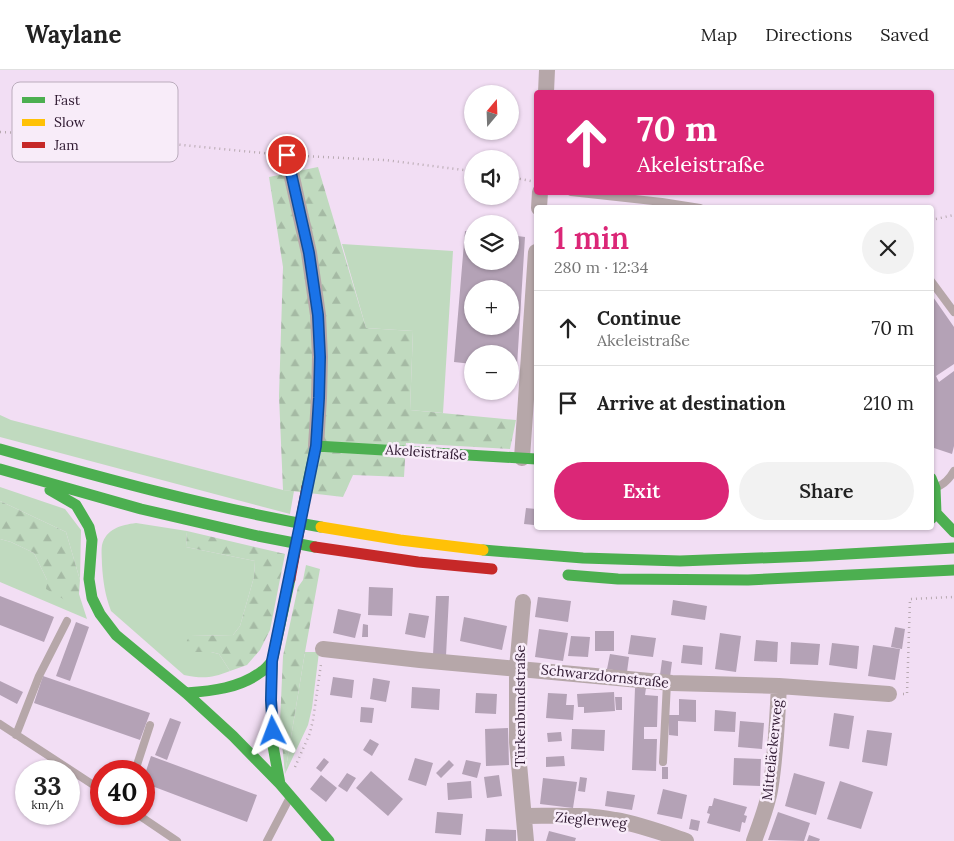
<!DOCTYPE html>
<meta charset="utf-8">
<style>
body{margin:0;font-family:Lora,serif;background:#f2f2f2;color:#222;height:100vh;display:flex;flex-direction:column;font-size:19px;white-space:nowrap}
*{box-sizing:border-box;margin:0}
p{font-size:16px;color:#767676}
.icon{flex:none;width:28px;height:28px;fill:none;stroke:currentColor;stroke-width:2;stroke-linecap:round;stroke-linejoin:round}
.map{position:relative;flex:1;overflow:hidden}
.sheet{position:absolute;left:534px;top:135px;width:400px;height:325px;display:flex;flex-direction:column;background:#fff;border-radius:5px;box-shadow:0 1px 4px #0004}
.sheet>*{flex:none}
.hud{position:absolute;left:534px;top:20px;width:400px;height:105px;border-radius:5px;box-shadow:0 1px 4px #0004;background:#db2777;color:#fff;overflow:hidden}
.needle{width:32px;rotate:19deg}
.tools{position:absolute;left:464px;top:15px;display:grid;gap:10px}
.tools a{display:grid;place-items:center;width:55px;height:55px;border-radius:50%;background:#fff;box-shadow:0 1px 4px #0004;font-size:25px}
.speed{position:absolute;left:15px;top:690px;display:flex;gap:10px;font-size:25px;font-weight:700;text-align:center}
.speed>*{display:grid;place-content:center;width:65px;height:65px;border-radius:50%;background:#fff;box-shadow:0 1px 4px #0004;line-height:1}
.speed small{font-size:12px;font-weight:400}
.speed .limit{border:8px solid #d22;background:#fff;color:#111}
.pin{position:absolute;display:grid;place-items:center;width:42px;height:42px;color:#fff;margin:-21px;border:2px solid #fff;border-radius:50%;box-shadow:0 1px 5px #0007}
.me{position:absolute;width:55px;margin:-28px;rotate:357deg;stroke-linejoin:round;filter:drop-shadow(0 0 4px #0008)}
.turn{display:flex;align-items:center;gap:18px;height:105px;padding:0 20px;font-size:22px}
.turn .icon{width:65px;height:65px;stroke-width:2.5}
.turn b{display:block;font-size:35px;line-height:42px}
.round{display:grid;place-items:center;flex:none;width:52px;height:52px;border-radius:26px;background:#f2f2f2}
.head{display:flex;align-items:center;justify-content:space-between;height:85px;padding:0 20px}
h1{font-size:30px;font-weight:600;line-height:38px;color:#db2777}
.button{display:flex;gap:10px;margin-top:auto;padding:10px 20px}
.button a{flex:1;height:58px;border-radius:30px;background:#db2777;color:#fff;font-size:20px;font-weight:600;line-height:58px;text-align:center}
.button a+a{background:#f2f2f2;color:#222}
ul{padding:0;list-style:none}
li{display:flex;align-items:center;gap:15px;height:75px;padding:0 20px;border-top:1px solid #e0e0e0}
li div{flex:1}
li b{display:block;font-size:19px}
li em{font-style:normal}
header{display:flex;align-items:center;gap:30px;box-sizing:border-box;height:70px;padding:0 25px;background:#fff;border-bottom:1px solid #e0e0e0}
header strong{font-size:24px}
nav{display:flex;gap:28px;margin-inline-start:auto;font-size:18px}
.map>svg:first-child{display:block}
.green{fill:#c0dabf}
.forest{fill:url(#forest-firs)}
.building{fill:#b4a2b6;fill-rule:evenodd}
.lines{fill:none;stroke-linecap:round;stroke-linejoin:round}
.path{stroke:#b7a9b0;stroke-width:2.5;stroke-dasharray:1 4;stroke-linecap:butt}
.lane{stroke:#b6a7a9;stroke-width:8}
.street{stroke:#b6a7a9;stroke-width:16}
.fast{stroke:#4caf50;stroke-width:11}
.slow{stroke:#ffc107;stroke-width:11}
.jam{stroke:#c62828;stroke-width:11}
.jam-bridge{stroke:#c62828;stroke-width:11}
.route-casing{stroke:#114b97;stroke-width:12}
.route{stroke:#1a73e8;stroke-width:9}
.labels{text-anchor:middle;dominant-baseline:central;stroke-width:5;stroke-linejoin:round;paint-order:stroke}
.street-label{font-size:14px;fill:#2e1830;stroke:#f8ecf9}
.key{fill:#f8ecf9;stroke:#bbacbd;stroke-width:1}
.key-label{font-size:14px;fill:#2e1830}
</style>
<header>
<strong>Waylane</strong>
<nav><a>Map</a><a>Directions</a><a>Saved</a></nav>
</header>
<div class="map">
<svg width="954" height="771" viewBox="0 0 954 771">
<defs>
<pattern id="forest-firs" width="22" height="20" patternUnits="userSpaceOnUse" patternTransform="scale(1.25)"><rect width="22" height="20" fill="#c0dabf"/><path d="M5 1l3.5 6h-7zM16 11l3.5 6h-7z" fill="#a5baa4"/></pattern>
</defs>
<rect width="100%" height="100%" fill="#f2def4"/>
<path class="green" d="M342 174 453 181 443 343 410 340 413 261 366 258Z
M0 345 11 350 283 420 294 421 290 444 0 367Z
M0 417 65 439 81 460 80 510 66 462 0 431Z
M136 453 187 461 186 477 255 491 254 507 240 556 233 565 191 566V582H211L219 584 230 601C212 608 203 609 184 605L111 541C105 525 103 511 102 495 102 489 101 481 102 475 106 459 121 455 136 453Z
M0 469 11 472 34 483 47 510 79 524 87 549 0 512Z
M305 582H319L312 638 308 655 285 704Z"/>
<path class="forest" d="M318 97 366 258 413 261 410 340 516 350 510 379 406 373 404 407 353 405 343 427 283 420 279 326 283 197 269 107Z
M0 431 66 462 80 510 79 524 65 530 46 519 47 510 34 483 11 472 0 469Z
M187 461 285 484 270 560 260 580 247 595 230 601 219 584 211 582H191L186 578 187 570 191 566 233 565 240 556 254 507 255 491 186 477Z
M306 495 320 499 305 582 285 704 280 652 283 586 298 517 303 510Z"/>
<path class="building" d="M465 161 472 162V191H510V165L525 167 517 296H510V284H472V294L454 292ZM472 219H510V256H472Z
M931 224 954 257V294L936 306 939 312 954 301V376L952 384 931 377Z
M526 438 536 439 534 455 524 454Z
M773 458H816V459L773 460Z
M369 517 393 518 392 546 368 545Z
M0 526 54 547 44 572 0 555Z
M436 526H449L446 586 433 585Z
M538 527 571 531 568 552 535 547Z
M673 530 707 536 705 550 671 545Z
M338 539 361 544 355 568 333 563Z
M409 543 429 546 425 568 405 564Z
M464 547 507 556 502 580 460 571Z
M76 552 89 557 70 611 56 606Z
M363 554 368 555V567H362Z
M895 557 905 559 902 579 891 577Z
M539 559 568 563 563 591 535 587Z
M595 561H614V581H595Z
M720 563 741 566 736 602 715 599Z
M631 565 656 568 653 587 628 584Z
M571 566 590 567 588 587 568 586Z
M756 570 778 572 777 592 754 591Z
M791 572 820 574 818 595 790 594Z
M832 573 859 576 857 599 829 595Z
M683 575 703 577 702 595 681 593Z
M873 575 900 579 895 610 868 606Z
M610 584 629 587 627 602 607 599Z
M662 590 672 592 670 607 660 605Z
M43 606 150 643 140 670 34 633Z
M333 607 354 610 352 628 330 625Z
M373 608 390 611 386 632 370 629Z
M0 611 23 622 17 634 0 625Z
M412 617 440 619 439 640 411 638Z
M635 618H646L645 625 658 626 657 657H644V669H657L656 701 632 700Z
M614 622 615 641 584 643V637H578L577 624Z
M476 623 497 624 496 644 475 643Z
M548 623 567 624 566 635H574L573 650 546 648Z
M615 627H622V640H616Z
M679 629 696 630V652L678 651V666L669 665V645H679Z
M361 637 374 638 372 653 360 652Z
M715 640 736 642 735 662 714 661Z
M834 643 854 646 849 679 829 676Z
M170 648 181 652 167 690 155 685Z
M740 651 764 653 762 679 738 677Z
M508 658 509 695 486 696 485 659Z
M572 659 605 660 604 681 571 679Z
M867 660 892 663 887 696 862 692Z
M561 662 562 671 548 672 547 663Z
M370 669 379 674 372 686 363 680Z
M151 686 257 725 247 752 144 713V707Z
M564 686 565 696 546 697V687Z
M324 688 329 692 321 702 316 698Z
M415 688 433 693 426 716 408 710Z
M734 688 761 689 760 716 733 715Z
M449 690 454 695 441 708 436 703Z
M466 690 481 693 477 708 462 704Z
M662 697H668V709H662Z
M371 701 403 729 388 746 356 718Z
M347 703 356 708 347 722 338 716Z
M794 703 825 712 816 745 785 736Z
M321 705 337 718 326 732 310 719Z
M499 705 502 726 487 728 484 707Z
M580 707 587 708 585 722 578 721Z
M543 708 577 712 573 738 540 734Z
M471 711 472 728 448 730 447 713Z
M840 711 873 722 861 759 827 749Z
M663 719 687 725 682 749 657 744Z
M607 721 635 725 632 740 605 736Z
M714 728 747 737 744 745 747 746 745 753 742 752 740 762 707 753 710 744 707 743 709 736H712Z
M437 742 463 744 461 765 435 763Z
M778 742 810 753 804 771 768 770Z
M691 749 700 751 698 761 689 759Z
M486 759 516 760V771H485Z
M549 761 576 768 575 771H546Z
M809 765 820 769 819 771H807Z"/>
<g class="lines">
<path class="path" d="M0 62 92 66 273 84
M303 86 385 90 472 101
M510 107 531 111
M931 150 954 145
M903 624H907L910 529 954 527
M295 697 310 663 313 650 321 594"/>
<path class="lane" d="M571 122 662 132 700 138
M931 211 954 242
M937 417C945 414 950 408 954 401
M0 654 101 720
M16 665 39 606 67 551
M663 692 667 613
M135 701 150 655
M137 744 177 771
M267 771 289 729"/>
<path class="street" d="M546 22 547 0
M287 85 309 183 318 245 320 287 319 328 316 376
M539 138 540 122
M522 388 536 182
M523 532 517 598V672L526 771
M323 579 420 590 672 613 779 616 889 624
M524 746C553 746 587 744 615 750 639 754 663 763 686 771
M754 771C760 754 767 737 770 720 776 686 777 650 779 616"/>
<path class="fast" d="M0 379C106 409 212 438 321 457
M0 399 141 439 258 466 315 477
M931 408 935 418 936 443
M307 417 316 376 536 389
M50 420 76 435 89 457 92 470 89 509 92 528 100 544 116 565 186 623
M931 449 936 443 954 462
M483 480 583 488 680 491 812 486 954 478
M568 505 618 509 748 510 954 500
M186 623 233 666 280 714 329 771
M186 623C212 621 240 618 261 602 266 599 269 595 272 591
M280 714 273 676 271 630 272 591 290 509"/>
<path class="slow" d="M321 457 400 470 483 480"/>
<path class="jam" d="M315 477 418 492 492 499"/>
<path class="jam-bridge" d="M290 509 307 417"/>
</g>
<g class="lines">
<defs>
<path id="route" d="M273 661 271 630 272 591 316 376 319 328 320 287 318 245 309 183 287 85"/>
</defs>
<use href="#route" class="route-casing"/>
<use href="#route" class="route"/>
</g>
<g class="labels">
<g class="street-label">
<text transform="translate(426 382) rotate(4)">Akeleistraße</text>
<text transform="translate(605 606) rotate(6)">Schwarzdornstraße</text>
<text transform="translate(520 636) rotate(-90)">Türkenbundstraße</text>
<text transform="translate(772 680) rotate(-84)">Mitteläckerweg</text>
<text transform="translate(591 750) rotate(5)">Zieglerweg</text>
</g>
</g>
<rect x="12" y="12" width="166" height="80" rx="8" class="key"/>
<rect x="22" y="27" width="23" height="6" fill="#4caf50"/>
<rect x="22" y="49" width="23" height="7" fill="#ffc107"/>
<rect x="22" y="72" width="23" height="6" fill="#c62828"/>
<g class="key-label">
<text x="54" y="35">Fast</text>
<text x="54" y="57">Slow</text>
<text x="54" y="80">Jam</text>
</g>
</svg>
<div class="tools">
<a><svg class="needle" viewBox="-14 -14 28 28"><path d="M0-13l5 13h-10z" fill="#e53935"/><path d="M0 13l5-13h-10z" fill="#767676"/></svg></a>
<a><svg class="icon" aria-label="sound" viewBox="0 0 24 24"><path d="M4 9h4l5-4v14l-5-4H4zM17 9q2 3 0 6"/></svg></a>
<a><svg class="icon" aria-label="layers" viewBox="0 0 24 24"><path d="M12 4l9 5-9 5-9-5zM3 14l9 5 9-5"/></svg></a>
<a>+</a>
<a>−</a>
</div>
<div class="speed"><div>33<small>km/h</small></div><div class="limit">40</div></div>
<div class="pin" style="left:287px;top:85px;background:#d93025"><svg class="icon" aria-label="arrive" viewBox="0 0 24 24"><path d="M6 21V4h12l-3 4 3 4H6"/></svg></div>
<svg class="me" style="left:273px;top:661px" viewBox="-20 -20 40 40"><path d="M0-17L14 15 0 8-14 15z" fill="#1a73e8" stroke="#fff" stroke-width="4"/></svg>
<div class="hud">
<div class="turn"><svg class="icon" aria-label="ahead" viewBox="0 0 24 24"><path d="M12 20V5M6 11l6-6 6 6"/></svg><div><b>70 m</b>Akeleistraße</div></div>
</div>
<section class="sheet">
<div class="head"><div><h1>1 min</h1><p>280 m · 12:34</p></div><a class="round"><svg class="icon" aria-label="close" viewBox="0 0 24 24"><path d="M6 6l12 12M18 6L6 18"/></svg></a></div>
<ul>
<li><svg class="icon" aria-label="ahead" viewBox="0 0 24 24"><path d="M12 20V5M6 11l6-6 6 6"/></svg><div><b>Continue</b><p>Akeleistraße</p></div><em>70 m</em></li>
<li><svg class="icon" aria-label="arrive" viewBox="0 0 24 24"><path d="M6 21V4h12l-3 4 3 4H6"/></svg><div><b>Arrive at destination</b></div><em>210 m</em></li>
</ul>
<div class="button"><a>Exit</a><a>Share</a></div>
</section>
</div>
